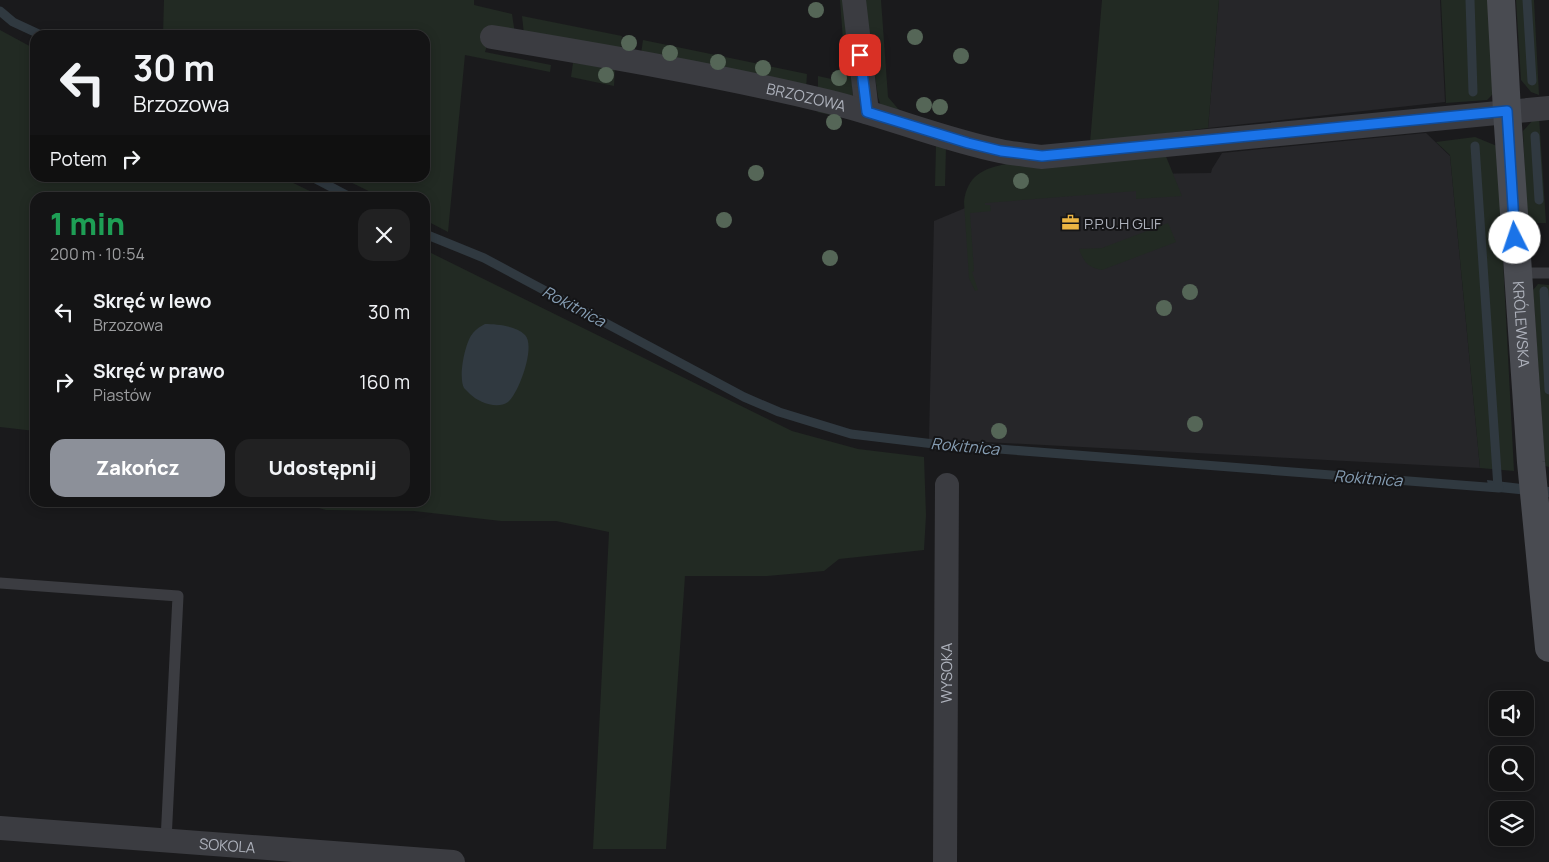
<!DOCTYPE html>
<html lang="pl">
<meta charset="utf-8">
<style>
body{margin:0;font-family:Manrope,sans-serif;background:#212122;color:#f1f3f6;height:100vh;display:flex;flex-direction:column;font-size:19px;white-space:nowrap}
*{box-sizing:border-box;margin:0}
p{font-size:16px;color:#9d9ea0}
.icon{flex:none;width:28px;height:28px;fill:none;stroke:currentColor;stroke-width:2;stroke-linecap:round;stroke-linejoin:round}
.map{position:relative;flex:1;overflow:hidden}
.drawer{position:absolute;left:30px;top:192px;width:400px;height:315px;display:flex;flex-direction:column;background:#141415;border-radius:15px;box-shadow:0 2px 12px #0003,0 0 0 1px #333334}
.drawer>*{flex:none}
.hud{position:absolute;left:30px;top:30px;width:400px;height:152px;border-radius:15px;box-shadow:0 2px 12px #0003,0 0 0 1px #333334;background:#141415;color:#f1f3f6;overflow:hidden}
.fabs{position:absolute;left:1489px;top:691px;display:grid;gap:10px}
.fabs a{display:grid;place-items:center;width:45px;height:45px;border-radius:10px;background:#141415;box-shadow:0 2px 12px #0003,0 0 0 1px #333334;font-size:25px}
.pin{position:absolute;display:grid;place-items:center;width:42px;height:42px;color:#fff;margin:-21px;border-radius:10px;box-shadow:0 2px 8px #0006}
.me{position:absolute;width:55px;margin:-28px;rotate:356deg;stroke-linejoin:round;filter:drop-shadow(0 0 4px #0008)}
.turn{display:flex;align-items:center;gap:18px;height:105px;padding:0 20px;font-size:22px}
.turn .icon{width:65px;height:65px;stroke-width:2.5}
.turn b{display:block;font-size:35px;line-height:42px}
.then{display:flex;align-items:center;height:48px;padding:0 20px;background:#0003;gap:10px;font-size:19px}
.round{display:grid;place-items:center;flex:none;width:52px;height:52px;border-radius:15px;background:#212122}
.summary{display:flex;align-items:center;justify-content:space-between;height:85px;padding:0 20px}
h1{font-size:30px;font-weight:800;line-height:38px;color:#1e9e55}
.action{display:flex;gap:10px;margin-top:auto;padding:10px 20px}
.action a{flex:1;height:58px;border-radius:15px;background:#8c9099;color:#fff;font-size:20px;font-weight:800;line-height:58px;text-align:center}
.action a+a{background:#212122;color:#f1f3f6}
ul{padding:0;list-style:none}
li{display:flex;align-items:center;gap:15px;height:70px;padding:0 20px}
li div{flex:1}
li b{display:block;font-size:19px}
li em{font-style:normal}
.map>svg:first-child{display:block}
.built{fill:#262629}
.green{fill:#222a23}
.water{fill:#303940}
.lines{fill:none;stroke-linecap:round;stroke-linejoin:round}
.stream{stroke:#303940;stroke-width:9}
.service{stroke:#3b3c41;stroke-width:11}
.minor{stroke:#3b3c41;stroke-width:24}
.secondary{stroke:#494b51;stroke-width:28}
.tree{fill:#556657}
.route-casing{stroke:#114b97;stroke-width:12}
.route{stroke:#1a73e8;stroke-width:9}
.labels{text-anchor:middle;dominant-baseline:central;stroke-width:4;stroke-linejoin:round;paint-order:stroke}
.street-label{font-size:15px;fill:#adb1bb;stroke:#151517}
.poi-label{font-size:15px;fill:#adb1bb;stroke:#151517;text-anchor:start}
.water-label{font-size:16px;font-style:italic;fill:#869eb4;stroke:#151517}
</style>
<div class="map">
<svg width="1549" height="862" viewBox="0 0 1549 862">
<rect width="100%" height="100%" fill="#1a1a1c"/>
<path class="built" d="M1219 0H1440L1445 102 1208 128Z
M1426 133 1450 156 1480 468 929 439 934 221 970 206V188L1144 174 1211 173 1212 169 1222 153Z"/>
<path class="green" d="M164 0H474V5L512 14 515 34 491 33 485 52 551 65 550 72 465 55 448 232 425 220V198L381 197 342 178H425V35H163Z
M840 0H845L853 97 818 92V76L836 80 845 67Z
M864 0H881L888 97 900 111 882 109 878 97Z
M1102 0H1219L1208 128 1090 143Z
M1441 0H1488L1494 92 1491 96 1487 100 1446 103Z
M1516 0H1534L1539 95 1531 92 1521 80Z
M522 16 622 36 620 52 524 34Z
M0 30 35 49V178H283L322 197 35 198V431L0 427Z
M643 40 807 74 806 89 641 54Z
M573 63 615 68 614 86 571 77Z
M823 108 946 146 945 186H935L936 145 866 123 817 112Z
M1539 116 1546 223H1527L1523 131 1533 120Z
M1475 137 1497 146 1514 471 1480 468 1450 155 1436 142Z
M1165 154 1182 196 1136 199V191L985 203V205H990L991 211 970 213 974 271 972 272 978 290 975 291 969 278 964 202C967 176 983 168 1007 164Z
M1168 223 1176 242 1102 270C1087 267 1084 262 1079 249L1102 248Z
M425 250 792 431 858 449 924 457 926 515 924 550 839 559 824 571 767 576H685L666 849H593L609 532 556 521H501L414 511 326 510 301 503 425 502Z
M1538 284 1549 285V467L1545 466 1533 290Z"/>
<path class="water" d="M485 324C497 324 516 326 525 335 536 346 519 393 508 402 497 410 478 402 470 394 468 392 466 390 464 388 458 377 465 342 473 333 476 329 481 326 485 324Z
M1487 480 1549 487V497L1489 491Z"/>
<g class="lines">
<path class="stream" d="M1470 0 1473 92
M1527 0 1532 81
M0 11 13 22 41 35
M1535 136 1539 200
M1475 146 1498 488
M314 178 352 198
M425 234 484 258 744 397 779 412 851 434 934 444 1499 488
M1544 291 1549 390"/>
<path class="service" d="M1518 273H1549
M0 583 178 596 166 841"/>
<g class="minor">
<path d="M854 0 867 112"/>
<path id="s1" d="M492 37C605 56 718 75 830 102 887 116 942 139 1000 151 1014 154 1028 155 1041 157L1549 108"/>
<path id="s2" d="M0 828 453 862"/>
<path id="s3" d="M945 862 947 485"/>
</g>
<path class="secondary" id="s4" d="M1501 0 1507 111 1531 462 1549 648"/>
</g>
<g class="tree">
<circle cx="816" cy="10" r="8"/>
<circle cx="915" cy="37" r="8"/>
<circle cx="629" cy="43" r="8"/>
<circle cx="670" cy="53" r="8"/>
<circle cx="961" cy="56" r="8"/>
<circle cx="718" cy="62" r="8"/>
<circle cx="763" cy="68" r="8"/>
<circle cx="606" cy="75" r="8"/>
<circle cx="839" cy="78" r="8"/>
<circle cx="924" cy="105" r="8"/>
<circle cx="940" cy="107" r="8"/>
<circle cx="834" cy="122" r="8"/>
<circle cx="756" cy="173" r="8"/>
<circle cx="1021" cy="181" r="8"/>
<circle cx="724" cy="220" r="8"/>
<circle cx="830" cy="258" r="8"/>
<circle cx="1190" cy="292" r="8"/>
<circle cx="1164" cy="308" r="8"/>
<circle cx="1195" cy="424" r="8"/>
<circle cx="999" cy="431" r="8"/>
</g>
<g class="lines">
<defs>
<path id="route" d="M860 55 867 112 968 143 1001 151 1042 156 1507 111 1515 238"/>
</defs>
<use href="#route" class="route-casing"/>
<use href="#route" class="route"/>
</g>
<defs>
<symbol id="office-bare" viewBox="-9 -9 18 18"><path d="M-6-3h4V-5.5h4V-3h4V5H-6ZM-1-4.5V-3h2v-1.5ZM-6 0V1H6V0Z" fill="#ebb543" stroke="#151517" stroke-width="2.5" paint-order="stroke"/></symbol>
</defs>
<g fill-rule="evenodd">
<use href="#office-bare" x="1058" y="210" width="25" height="25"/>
</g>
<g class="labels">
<g class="street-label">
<text stroke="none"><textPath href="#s1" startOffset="320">BRZOZOWA</textPath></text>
<text stroke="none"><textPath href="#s4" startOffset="325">KRÓLEWSKA</textPath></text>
<text stroke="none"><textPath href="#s3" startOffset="189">WYSOKA</textPath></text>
<text stroke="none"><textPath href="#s2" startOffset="228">SOKOLA</textPath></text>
</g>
<g class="poi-label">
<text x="1084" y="223">P.P.U.H GLIF</text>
</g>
<g class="water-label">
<text transform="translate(574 306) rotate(28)">Rokitnica</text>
<text transform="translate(965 446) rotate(5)">Rokitnica</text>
<text transform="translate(1368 478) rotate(4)">Rokitnica</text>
</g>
</g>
</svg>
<div class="fabs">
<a><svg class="icon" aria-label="sound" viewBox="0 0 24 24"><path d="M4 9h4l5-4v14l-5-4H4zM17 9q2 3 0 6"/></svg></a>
<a><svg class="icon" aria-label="search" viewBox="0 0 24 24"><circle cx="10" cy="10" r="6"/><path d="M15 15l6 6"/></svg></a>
<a><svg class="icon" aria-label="layers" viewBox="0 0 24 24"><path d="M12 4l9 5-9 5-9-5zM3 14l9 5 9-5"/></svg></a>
</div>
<div class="pin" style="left:860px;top:55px;background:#d93025"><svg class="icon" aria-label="arrive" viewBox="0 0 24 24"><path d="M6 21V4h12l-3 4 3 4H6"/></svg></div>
<svg class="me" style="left:1515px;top:238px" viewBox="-20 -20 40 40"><circle r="19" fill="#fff"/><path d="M0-13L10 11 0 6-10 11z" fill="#1a73e8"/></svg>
<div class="hud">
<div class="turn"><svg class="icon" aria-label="left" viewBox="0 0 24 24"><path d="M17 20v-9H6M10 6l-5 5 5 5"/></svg><div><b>30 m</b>Brzozowa</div></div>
<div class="then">Potem<svg class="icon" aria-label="right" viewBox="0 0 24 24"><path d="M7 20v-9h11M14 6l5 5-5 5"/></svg></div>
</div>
<section class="drawer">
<div class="summary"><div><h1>1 min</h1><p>200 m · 10:54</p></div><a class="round"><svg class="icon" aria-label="close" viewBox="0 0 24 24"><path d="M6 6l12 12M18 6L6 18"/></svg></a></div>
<ul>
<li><svg class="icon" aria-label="left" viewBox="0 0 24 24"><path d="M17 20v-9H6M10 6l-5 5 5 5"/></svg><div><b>Skręć w lewo</b><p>Brzozowa</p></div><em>30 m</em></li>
<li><svg class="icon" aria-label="right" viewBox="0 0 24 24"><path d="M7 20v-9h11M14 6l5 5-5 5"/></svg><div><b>Skręć w prawo</b><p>Piastów</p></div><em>160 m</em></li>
</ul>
<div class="action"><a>Zakończ</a><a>Udostępnij</a></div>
</section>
</div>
